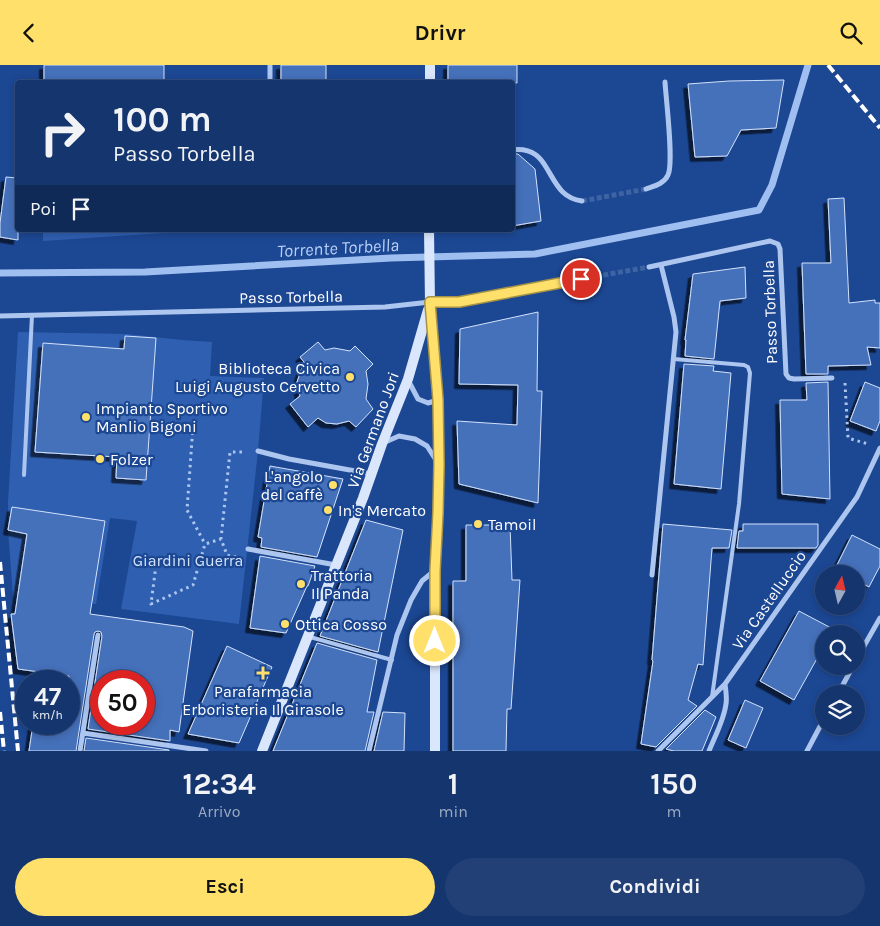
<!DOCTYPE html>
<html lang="it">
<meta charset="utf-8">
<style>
body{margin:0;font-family:Karla,sans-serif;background:#224076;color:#f1f3f6;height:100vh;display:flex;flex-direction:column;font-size:19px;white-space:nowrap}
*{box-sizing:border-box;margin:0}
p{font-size:16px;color:#9dabc2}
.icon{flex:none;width:28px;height:28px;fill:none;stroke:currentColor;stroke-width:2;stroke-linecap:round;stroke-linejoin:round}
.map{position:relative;height:686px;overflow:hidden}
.drawer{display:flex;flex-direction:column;background:#15356e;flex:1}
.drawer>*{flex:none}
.hud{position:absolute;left:15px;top:15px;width:500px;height:152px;border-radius:5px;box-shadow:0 2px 8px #0003,0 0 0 1px #345081;background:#15356e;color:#f1f3f6;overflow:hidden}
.needle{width:32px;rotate:8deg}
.tools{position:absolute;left:815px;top:500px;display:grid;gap:10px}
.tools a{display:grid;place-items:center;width:50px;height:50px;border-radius:50%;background:#15356e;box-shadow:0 2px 8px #0003,0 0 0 1px #345081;font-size:25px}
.speed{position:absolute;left:15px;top:605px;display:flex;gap:10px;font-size:25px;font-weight:700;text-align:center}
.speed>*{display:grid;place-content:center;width:65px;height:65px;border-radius:50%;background:#15356e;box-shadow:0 2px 8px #0003,0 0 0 1px #345081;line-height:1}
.speed small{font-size:12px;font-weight:400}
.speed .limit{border:8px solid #d22;background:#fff;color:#111}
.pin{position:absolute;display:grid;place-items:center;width:42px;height:42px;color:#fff;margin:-21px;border:2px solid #fff;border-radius:50%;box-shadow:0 1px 5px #0007}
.me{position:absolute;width:55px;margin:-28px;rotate:0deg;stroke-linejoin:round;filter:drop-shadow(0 0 4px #0008)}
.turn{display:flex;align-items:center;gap:18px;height:105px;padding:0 15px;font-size:22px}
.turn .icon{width:65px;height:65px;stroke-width:2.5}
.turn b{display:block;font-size:35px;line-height:42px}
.then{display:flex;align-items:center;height:48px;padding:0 15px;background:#0003;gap:10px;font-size:19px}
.eta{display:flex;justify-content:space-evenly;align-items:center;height:85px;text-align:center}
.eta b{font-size:30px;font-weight:700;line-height:35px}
.cta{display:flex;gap:10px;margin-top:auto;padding:10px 15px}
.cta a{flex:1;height:58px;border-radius:30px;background:#ffe06b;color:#111;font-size:20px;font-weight:700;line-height:58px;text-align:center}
.cta a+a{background:#224076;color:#f1f3f6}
header{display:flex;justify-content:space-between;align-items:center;height:65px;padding:0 15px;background:#ffe06b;color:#111;font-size:22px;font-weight:700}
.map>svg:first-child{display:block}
.green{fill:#2f5fb1}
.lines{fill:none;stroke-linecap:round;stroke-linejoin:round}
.stream{stroke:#a0bff1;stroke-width:7}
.building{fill:#4470ba;stroke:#d3e2fb;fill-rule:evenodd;filter:url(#shadow)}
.minor-tunnel{stroke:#3e63a3;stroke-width:5;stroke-dasharray:5 2.5;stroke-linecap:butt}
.path{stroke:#adc6ef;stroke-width:3;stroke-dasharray:2.5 4;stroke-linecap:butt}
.service{stroke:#adc6ef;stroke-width:4}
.minor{stroke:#adc6ef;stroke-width:5}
.secondary{stroke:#dae6fb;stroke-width:10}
.rail{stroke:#fff;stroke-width:4;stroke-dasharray:9 4;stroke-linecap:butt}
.route-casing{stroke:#a69246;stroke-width:12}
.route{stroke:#ffe06b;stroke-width:9}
.poi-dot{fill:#ffe06b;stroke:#1c4793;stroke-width:2}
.labels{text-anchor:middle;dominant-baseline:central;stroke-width:4.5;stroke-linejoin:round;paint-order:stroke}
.street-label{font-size:16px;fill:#fff;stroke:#1c4793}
.poi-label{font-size:16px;fill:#fff;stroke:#1c4793;text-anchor:start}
.park-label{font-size:16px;fill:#d3e2fb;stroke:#1c4793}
.water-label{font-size:18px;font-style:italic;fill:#b9d0f6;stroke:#1c4793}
</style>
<header><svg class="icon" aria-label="back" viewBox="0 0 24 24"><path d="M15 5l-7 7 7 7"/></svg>Drivr<svg class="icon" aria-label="search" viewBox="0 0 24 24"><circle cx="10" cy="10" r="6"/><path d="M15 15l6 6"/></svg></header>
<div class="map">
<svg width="880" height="686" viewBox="0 0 880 686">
<defs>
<filter id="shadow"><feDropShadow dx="-4.5" dy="4.5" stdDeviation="0" flood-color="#0009"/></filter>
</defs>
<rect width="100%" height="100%" fill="#1c4793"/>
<path class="green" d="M43 165H163V168L43 176Z
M18 267 127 269 182 275 212 277 210 311 264 313 258 386 239 559 121 544 137 456 110 453 96 539 13 531 8 465V437Z"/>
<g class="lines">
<path class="stream" d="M0 208 145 207 391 193 535 189 759 145 772 120 808 0"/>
</g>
<path class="building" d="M44 0H164V18H44Z
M281 0H326V18H281Z
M448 0H517V18H448Z
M784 15 776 63 741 65 727 91 695 92 688 19 729 16Z
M512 89H518L535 104 541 156 512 161Z
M6 112 18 113V175L0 172V158Z
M844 133 849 238 875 235V238H880V283L867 282 871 300 828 301V309H806L802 198H831L828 134Z
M745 202 746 233 720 236 714 294 685 291 686 275H685L693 209Z
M538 247 537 326H542L538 438 459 419 457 356 517 360 518 320 459 319 460 264Z
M125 271 156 273 146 415 116 413 117 392 35 387 43 278 124 284Z
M318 277 325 285 334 283 350 286 355 281 373 299 366 306 368 319 366 334 373 344 356 362 349 356 337 359 326 358 318 353 308 362 290 339 300 331 297 317 304 297 300 292Z
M684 299 714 301 713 306 731 308 721 424 674 419Z
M828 317 830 434 782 429 780 335H807L806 318Z
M865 317 880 323V356L876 366 850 356Z
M270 401 343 414 317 492 261 482 262 473 258 472Z
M12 442 105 456 90 549 184 562 193 566 179 667 170 665V676L88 664 102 571 101 567 98 566 95 567 94 569 76 686H29L33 659H69V611L18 604 11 549H15L27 469 8 465ZM101 616H144V659H101Z
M366 455 403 465 378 587 320 571Z
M663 459 732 465 729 483H712L703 600 698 599 688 635 697 641 656 682 641 679 653 596 652 595Z
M743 459H818V480L816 483H737L739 466H743Z
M466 460H510L512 515H520L511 644H507L506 686H453V516H466Z
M852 470 880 484V501L869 522 856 515V509H844L835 504Z
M260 491 315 501 308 521H307L286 568 250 563Z
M799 546 833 564 830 569H824V581L794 635 760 616Z
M317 578 377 595 367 647H374L365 686H273Z
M227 581 272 602 239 678 188 669Z
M745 635 763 643 746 683 728 675Z
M705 645 716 652 702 686H674L666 684Z
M383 647 405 648 404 686H374Z
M86 673 169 685V686H84Z"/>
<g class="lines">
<path class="minor-tunnel" d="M582 136 646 124
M581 214 649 202"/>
<path class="path" d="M845 318 848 373 868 379
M193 361 187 445 205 479
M236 491 234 492 227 490 221 474 230 387H245
M156 500 151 539 193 520 205 479 221 474"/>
<path class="service" d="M674 294 744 300 748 302 750 308 739 439 712 632
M24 410 32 250
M310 572 392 595"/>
<path class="minor" d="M270 18V0
M512 85C520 84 529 85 536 90 540 93 543 97 546 102 556 118 561 133 582 136
M646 124C654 121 664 119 668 110 674 98 666 34 665 17
M649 202 770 176 778 179 780 184 786 309 789 313 794 314 832 313
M0 251 385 242 430 237H459L581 214
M408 315 418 334 428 338 438 335
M383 378 399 371 415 374 427 381 436 395
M258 386 289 394 372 409
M248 484 336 500
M652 510 676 267 674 252 661 200
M856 595 880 553
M838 629 853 601
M83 668 206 686
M80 686 98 570
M369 686 397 570 411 535 422 516 434 506
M658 686 725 619 857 432 880 383
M709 686C715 671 724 655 726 639 727 633 726 626 725 619
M807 686 824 654"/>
<path class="secondary" d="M430 0V18
M429 165 430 237 438 335V448L435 506V686
M262 686 363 433 382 379 408 314 428 245"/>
<path class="rail" d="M828 0 880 63
M0 497 18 686
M0 647 4 686"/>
</g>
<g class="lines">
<defs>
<path id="route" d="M435 576V506L438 448 439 400 438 335 430 237H459L581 214"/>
</defs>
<use href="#route" class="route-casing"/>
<use href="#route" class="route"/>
</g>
<g class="poi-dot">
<circle cx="350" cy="312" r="5"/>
<circle cx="86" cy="352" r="5"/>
<circle cx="100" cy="394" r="5"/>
<circle cx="333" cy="420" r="5"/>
<circle cx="328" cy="445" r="5"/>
<circle cx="478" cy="459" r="5"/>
<circle cx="301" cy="519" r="5"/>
<circle cx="285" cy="559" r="5"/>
<path d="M260.5 600.5h5v5h5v5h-5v5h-5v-5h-5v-5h5z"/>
</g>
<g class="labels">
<g class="street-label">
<text transform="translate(291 232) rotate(-1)">Passo Torbella</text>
<text transform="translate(770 247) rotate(-92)">Passo Torbella</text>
<text transform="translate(373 365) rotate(-70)">Via Germano Jori</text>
<text transform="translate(769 535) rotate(-55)">Via Castelluccio</text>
</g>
<g class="poi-label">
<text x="340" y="303" text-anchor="end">Biblioteca Civica<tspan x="340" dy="18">Luigi Augusto Cervetto</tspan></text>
<text x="96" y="343">Impianto Sportivo<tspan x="96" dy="18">Manlio Bigoni</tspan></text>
<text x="110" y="394">Folzer</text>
<text x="323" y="411" text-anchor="end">L'angolo<tspan x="323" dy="18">del caffè</tspan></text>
<text x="338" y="445">In's Mercato</text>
<text x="488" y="459">Tamoil</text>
<text x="311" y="510">Trattoria<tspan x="311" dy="18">Il Panda</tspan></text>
<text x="295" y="559">Ottica Cosso</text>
<text x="263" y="626" text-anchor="middle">Parafarmacia<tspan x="263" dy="18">Erboristeria Il Girasole</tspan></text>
</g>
<g class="park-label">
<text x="188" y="495">Giardini Guerra</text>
</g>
<g class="water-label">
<text transform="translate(338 183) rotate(-3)">Torrente Torbella</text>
</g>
</g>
</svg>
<div class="tools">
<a><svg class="needle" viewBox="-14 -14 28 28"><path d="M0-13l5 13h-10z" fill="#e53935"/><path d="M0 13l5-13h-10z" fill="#9dabc2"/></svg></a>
<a><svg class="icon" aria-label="search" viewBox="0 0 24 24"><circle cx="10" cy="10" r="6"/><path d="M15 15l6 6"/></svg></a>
<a><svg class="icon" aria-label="layers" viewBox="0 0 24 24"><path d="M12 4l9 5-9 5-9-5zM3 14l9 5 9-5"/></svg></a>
</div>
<div class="speed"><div>47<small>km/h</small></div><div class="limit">50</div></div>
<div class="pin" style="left:581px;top:214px;background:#d93025"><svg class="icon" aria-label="arrive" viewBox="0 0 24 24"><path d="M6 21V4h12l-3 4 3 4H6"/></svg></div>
<svg class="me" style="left:435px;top:576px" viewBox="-20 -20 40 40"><circle r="17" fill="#ffe06b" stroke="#fff" stroke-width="3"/><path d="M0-11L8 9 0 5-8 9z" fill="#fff"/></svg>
<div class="hud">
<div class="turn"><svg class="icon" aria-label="right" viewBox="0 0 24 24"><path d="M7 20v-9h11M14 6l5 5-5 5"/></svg><div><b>100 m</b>Passo Torbella</div></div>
<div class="then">Poi<svg class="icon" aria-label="arrive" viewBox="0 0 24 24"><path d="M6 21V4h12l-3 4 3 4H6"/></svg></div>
</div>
</div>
<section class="drawer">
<div class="eta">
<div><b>12:34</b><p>Arrivo</p></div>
<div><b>1</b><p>min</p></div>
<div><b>150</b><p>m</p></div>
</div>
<div class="cta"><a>Esci</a><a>Condividi</a></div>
</section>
